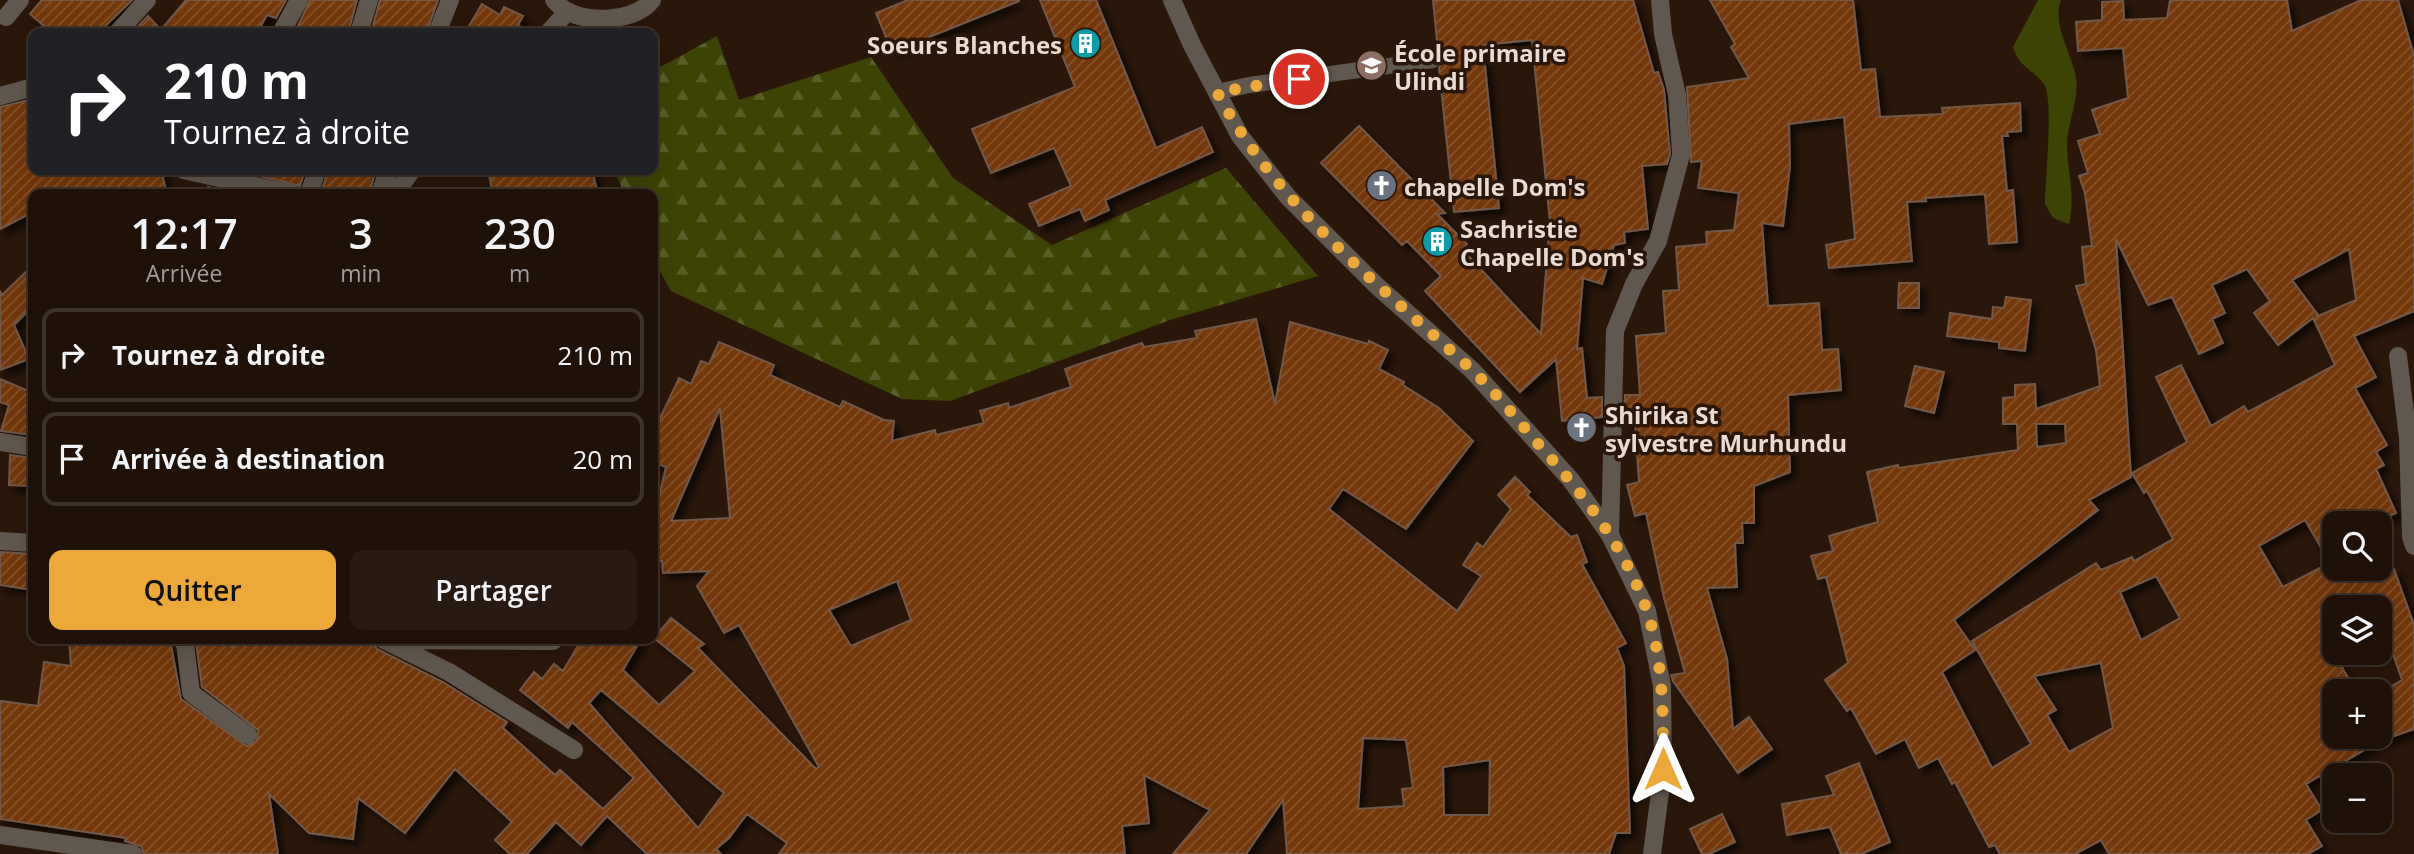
<!DOCTYPE html>
<html lang="fr">
<meta charset="utf-8">
<style>
body{margin:0;font-family:"Open Sans",sans-serif;background:#281a12;color:#f1f3f6;height:100vh;display:flex;flex-direction:column;font-size:26px;white-space:nowrap}
*{box-sizing:border-box;margin:0}
p{font-size:23px;color:#a29d9c}
.icon{flex:none;width:38px;height:38px;fill:none;stroke:currentColor;stroke-width:2;stroke-linecap:round;stroke-linejoin:round}
.map{position:relative;flex:1;overflow:hidden}
.panel{position:absolute;left:28px;top:189px;width:630px;height:455px;display:flex;flex-direction:column;background:#201108;border-radius:14px;box-shadow:0 7px 28px #0002,0 0 0 2px #3d3129}
.panel>*{flex:none}
.banner{position:absolute;left:28px;top:28px;width:630px;height:147px;border-radius:14px;box-shadow:0 7px 28px #0002,0 0 0 2px #3d3129;background:#202124;color:#fff;overflow:hidden}
.tools{position:absolute;left:2322px;top:511px;display:grid;gap:14px}
.tools a{display:grid;place-items:center;width:70px;height:70px;border-radius:14px;background:#201108;box-shadow:0 7px 28px #0002,0 0 0 2px #3d3129;font-size:35px}
.pin{position:absolute;display:grid;place-items:center;width:60px;height:60px;color:#fff;margin:-30px;border:4px solid #fff;border-radius:50%;box-shadow:0 2px 7px #0007}
.me{position:absolute;width:77px;margin:-38px;rotate:0deg;stroke-linejoin:round;filter:drop-shadow(0 0 5px #0008)}
.turn{display:flex;align-items:center;gap:24px;height:147px;padding:0 21px;font-size:32px}
.turn .icon{width:91px;height:91px;stroke-width:2.5}
.turn b{display:block;font-size:49px;line-height:60px}
.eta{display:flex;justify-content:space-evenly;align-items:center;height:119px;text-align:center}
.eta b{font-size:42px;font-weight:600;line-height:49px}
.button{display:flex;gap:14px;margin-top:auto;padding:14px 21px}
.button a{flex:1;height:80px;border-radius:14px;background:#eca93a;color:#111;font-size:28px;font-weight:600;line-height:80px;text-align:center}
.button a+a{background:#281a12;color:#f1f3f6}
ul{padding:0;list-style:none}
li{display:flex;align-items:center;gap:21px;height:94px;margin:0 14px 10px;padding:0 7px;border:4px solid #3d3129;border-radius:14px}
li div{flex:1}
li b{display:block;font-size:26px}
li em{font-style:normal}
.map>svg:first-child{display:block}
.grass{fill:#3d4305}
.forest{fill:url(#forest-firs)}
.building{fill:url(#building-hatch);stroke:#71594a;stroke-width:2;fill-rule:evenodd;filter:url(#shadow)}
.lines{fill:none;stroke-linecap:round;stroke-linejoin:round}
.service{stroke:#60574e;stroke-width:16}
.minor{stroke:#60574e;stroke-width:18}
.tertiary{stroke:#60574e;stroke-width:18}
.route{stroke:#eca93a;stroke-width:12;stroke-dasharray:0 21.6}
.labels{text-anchor:middle;dominant-baseline:central;stroke-width:7;stroke-linejoin:round;paint-order:stroke}
.poi-label{font-size:24px;font-weight:bold;fill:#e9dad2;stroke:#2b170a;text-anchor:start}
</style>
<div class="map">
<svg width="2414" height="854" viewBox="0 0 2414 854">
<defs>
<pattern id="forest-firs" width="22" height="20" patternUnits="userSpaceOnUse" patternTransform="scale(1.75)"><rect width="22" height="20" fill="#3d4305"/><path d="M5 1l3.5 6h-7zM16 11l3.5 6h-7z" fill="#595e29"/></pattern>
<pattern id="building-hatch" width="6" height="6" patternUnits="userSpaceOnUse" patternTransform="scale(1.75)"><rect width="6" height="6" fill="#733807"/><path d="M-1 1l2-2M0 6l6-6M5 7l2-2" fill="none" stroke="#87542a"/></pattern>
<filter id="shadow"><feDropShadow dx="6" dy="6" stdDeviation="3.5" flood-color="#0009"/></filter>
</defs>
<rect width="100%" height="100%" fill="#2b170a"/>
<path class="grass" d="M2038 0H2061C2052 24 2070 50 2075 73 2081 96 2068 120 2067 143 2067 170 2076 197 2069 224L2053 218 2045 204C2045 182 2054 99 2044 84 2032 68 2020 69 2013 47Z"/>
<path class="forest" d="M717 36 739 100 871 57 953 178 1052 245 1226 168 1318 276 1170 320 950 401 902 399 671 291 653 259V194H624L615 170H653V71Z"/>
<path class="building" d="M42 0H132L98 33H52L30 14Z
M186 0H286L276 18 267 15 257 33H132L148 16 161 30Z
M310 0H357L348 33H319L298 26Z
M380 0H438L426 33H371Z
M908 0H1019V1L892 52 876 13Z
M1040 0H1096L1156 148 1202 127 1213 152 1105 200 1109 210 1085 221 1080 209 1039 226 1029 204 1071 186 1054 148 991 173 972 129 1075 87Z
M1433 0H1633L1654 73 1658 72 1664 90 1670 154 1667 164 1642 166 1648 229 1624 232 1625 243 1614 245 1602 284 1583 278 1577 349 1582 348 1587 398 1602 397V417L1562 421 1556 359 1520 392 1425 291 1441 276 1407 241 1402 245 1321 163 1359 126 1445 213 1437 214 1467 244 1462 249 1541 334 1550 222 1532 40 1483 45 1499 208 1454 212 1439 68 1443 59 1438 51Z
M1710 0H1853L1861 70 1875 69 1880 117 1943 114 1942 108 2020 103 2021 131 2007 132 2008 136H2002L2007 191 2013 190 2017 242 1989 244 1985 194 1925 198 1926 201 1907 202 1912 261 1829 268 1826 245 1855 239 1844 117 1789 124 1790 166 1783 226 1762 223 1768 306 1819 303 1822 350 1838 349 1841 390 1788 395 1790 472 1754 486V523H1742L1743 543H1735L1737 587 1707 588 1727 659 1733 729 1749 717 1772 749 1738 773 1673 681 1671 675 1685 673 1664 598 1646 513 1635 516 1627 485 1639 482 1635 422 1626 423 1624 414 1625 395H1640L1636 336 1666 333 1663 291 1679 290 1676 247 1707 244 1706 232 1734 230 1739 193 1698 188 1702 161 1691 162 1687 87 1749 78 1731 47 1735 44Z
M2170 0H2287L2292 31 2361 0H2398L2414 56V311L2354 336 2376 377 2355 388 2387 445 2376 452 2384 465 2376 469 2396 513 2374 523H2334V569H2394L2414 625V729L2380 741 2306 784 2322 810 2306 820 2322 846 2308 854H2109L2101 840 2075 854H2000L1995 845 1989 847 1955 782 1952 784 1938 758 1919 768 1905 739 1876 754 1851 708 1847 711 1825 680 1848 663 1826 577 1818 579 1811 556 1833 551 1829 536 1878 522 1867 472 1898 465 1899 468 2018 450 2017 424H2003V398L2015 397V385L2035 384 2036 409 2100 386 2096 350 2076 286 2086 284 2082 247 2092 246 2085 193 2079 176 2088 173 2078 141 2100 134 2092 110 2128 98 2123 48 2078 51 2076 22 2102 20V2L2123 1 2124 20 2167 18ZM2116 239 2148 305 2172 297 2199 354 2223 343 2212 319 2225 313 2212 285 2247 269 2270 301 2254 313 2278 345 2313 318 2335 365 2248 412 2244 406 2211 426 2181 365 2156 377 2187 442 2132 473 2144 493 2147 491 2173 539 2134 561 2132 557 2101 570 2096 563 1972 641 2031 744 1992 768 1942 672 1975 650 1954 620 2098 510 2089 500 2131 477ZM2349 249 2356 300 2316 317 2318 315 2292 280ZM2036 424H2065L2066 443 2037 447ZM2305 520 2330 563 2283 587 2259 546ZM2156 576 2180 618 2141 640 2120 592ZM2373 595 2377 607H2380V616L2402 680 2380 693V737H2334V691H2356L2334 654V607H2353ZM2101 663 2113 728 2069 752 2047 715 2056 710 2034 676Z
M482 4 500 15 504 7 523 16 518 25 531 33H465Z
M33 99V170H161L167 194H33V212L0 229V107Z
M235 170H305L300 186Z
M328 170H376L369 194H321Z
M488 170H592L598 194H493Z
M208 187 240 194H208Z
M33 265V306L14 325 29 359 0 370V291L2 295Z
M1899 283H1919V308H1898Z
M2006 297 2031 300 2025 351 1999 348V342L1947 336 1950 313 1992 319 1993 307 2004 308Z
M1256 319 1275 404 1290 322 1368 344 1369 341 1388 350 1379 369 1404 382 1403 385 1439 408 1473 441 1406 529 1343 489 1329 509 1457 611 1481 576 1463 565 1477 543 1483 547 1511 509 1498 495 1515 477 1530 492 1527 495 1571 537 1577 535 1587 562 1582 564 1626 643 1617 648 1624 666 1630 833H1616L1609 854H1287L1283 800 1246 854H1173L1210 810 1144 775 1149 823 1122 826 1125 854H779L787 843 747 814 729 838 716 849 721 854H647L607 816 581 845 556 822 527 854H510L495 840 512 822 455 769 405 833 358 798 353 839 309 833 269 794 278 854H144L141 846 125 841 126 838 0 819V701L38 706 44 662 71 666 69 639H160L161 645H171L181 699 247 746 257 741 258 730 202 687 196 642 202 639H223L232 647 241 639H371L377 649 443 682 507 722 503 728 555 775 560 770 603 809 634 778 572 722 568 728 520 690 534 672 542 679 554 664 563 671 582 639H641L623 670 659 705 695 671 654 638 671 618 704 644 698 648 816 769 819 767 739 625 724 633 697 586 709 571 663 573 662 561H653V522L666 467 653 462V433L679 378 691 384 701 361 709 364 719 342 774 365 770 375 840 407 843 401 884 420 894 421 892 441 935 430 936 435 984 423 980 411 1008 403 1009 408 1071 387 1065 369 1088 361 1142 343 1144 347 1197 338 1195 331ZM720 408 730 518 671 521ZM897 581 911 620 851 646 829 610ZM601 690 724 793 698 828 589 703ZM1363 738 1406 740 1413 788 1402 789 1404 806 1358 809ZM1490 760 1489 815H1444L1443 767Z
M1915 366 1944 372 1934 413 1905 406Z
M0 379 33 393V435L1 431 9 405 0 402Z
M10 455 32 458 30 486 9 485Z
M0 552 33 554V590L0 585Z
M1859 763 1890 842 1861 854H1841L1830 827 1787 835 1782 804 1834 795 1826 776Z
M1722 814 1735 842 1709 854H1702L1690 829Z"/>
<g class="lines">
<path class="service" d="M1217 92 1249 85 1433 60"/>
<path class="minor" d="M554 0C557 3 562 9 567 11 589 24 636 21 652 0
M6 17 20 0
M117 33 147 0
M281 33 299 0
M359 33 369 0
M437 33 450 0
M548 33 567 12
M0 96 33 87
M183 170 292 194
M309 194 317 170
M380 194 388 170
M395 194 412 170
M2398 356 2408 438 2411 537 2414 546
M0 442 33 447
M1610 535 1615 331 1634 284 1658 241 1681 155 1677 95 1663 34 1660 0
M0 541 33 543
M181 639 185 644 191 693 248 735
M382 639 449 672 574 750
M391 640 553 641
M0 835 133 854"/>
<path class="tertiary" d="M1172 0 1192 45 1240 136 1288 197 1377 286 1473 371 1571 480 1610 535 1647 611 1662 686 1663 769 1652 854"/>
</g>
<g class="lines">
<path class="route" d="M1299 79 1217 92C1277 205 1377 283 1470 368 1496 392 1518 421 1541 447 1584 495 1626 549 1647 611 1664 662 1663 716 1663 769"/>
</g>
<defs>
<symbol id="building-disc" viewBox="-11 -11 22 22"><circle r="9.5" fill="#0f9aa8" stroke="#2b170a"/><path d="M-4-6H4V6H1V3H-1V6H-4ZM-2.5-4.3h1.7v1.8h-1.7ZM.8-4.3h1.7v1.8H.8ZM-2.5-1h1.7V.8h-1.7ZM.8-1h1.7V.8H.8Z" fill="#fff"/></symbol>
<symbol id="school-disc" viewBox="-11 -11 22 22"><circle r="9.5" fill="#8d6e63" stroke="#2b170a"/><path d="M0-5L7-2L0 1L-7-2ZM-4 1L0 2.5L4 1V4Q0 6-4 4Z" fill="#fff"/></symbol>
<symbol id="church-disc" viewBox="-11 -11 22 22"><circle r="9.5" fill="#6b7280" stroke="#2b170a"/><path d="M-1.2-6h2.4v3.5h3.3v2.4h-3.3V6h-2.4V-.1h-3.3v-2.4h3.3Z" fill="#fff"/></symbol>
</defs>
<g fill-rule="evenodd">
<use href="#building-disc" x="1068" y="26" width="35" height="35"/>
<use href="#school-disc" x="1354" y="48" width="35" height="35"/>
<use href="#church-disc" x="1364" y="168" width="35" height="35"/>
<use href="#building-disc" x="1420" y="224" width="35" height="35"/>
<use href="#church-disc" x="1564" y="410" width="35" height="35"/>
</g>
<g class="labels">
<g class="poi-label">
<text x="1062" y="44" text-anchor="end">Soeurs Blanches</text>
<text x="1394" y="52">École primaire<tspan x="1394" dy="28">Ulindi</tspan></text>
<text x="1404" y="186">chapelle Dom's</text>
<text x="1460" y="228">Sachristie<tspan x="1460" dy="28">Chapelle Dom's</tspan></text>
<text x="1605" y="414">Shirika St<tspan x="1605" dy="28">sylvestre Murhundu</tspan></text>
</g>
</g>
</svg>
<div class="tools">
<a><svg class="icon" aria-label="search" viewBox="0 0 24 24"><circle cx="10" cy="10" r="6"/><path d="M15 15l6 6"/></svg></a>
<a><svg class="icon" aria-label="layers" viewBox="0 0 24 24"><path d="M12 4l9 5-9 5-9-5zM3 14l9 5 9-5"/></svg></a>
<a>+</a>
<a>−</a>
</div>
<div class="pin" style="left:1299px;top:79px;background:#d93025"><svg class="icon" aria-label="arrive" viewBox="0 0 24 24"><path d="M6 21V4h12l-3 4 3 4H6"/></svg></div>
<svg class="me" style="left:1663px;top:769px" viewBox="-20 -20 40 40"><path d="M0-17L14 15 0 8-14 15z" fill="#eca93a" stroke="#fff" stroke-width="4"/></svg>
<div class="banner">
<div class="turn"><svg class="icon" aria-label="right" viewBox="0 0 24 24"><path d="M7 20v-9h11M14 6l5 5-5 5"/></svg><div><b>210 m</b>Tournez à droite</div></div>
</div>
<section class="panel">
<div class="eta">
<div><b>12:17</b><p>Arrivée</p></div>
<div><b>3</b><p>min</p></div>
<div><b>230</b><p>m</p></div>
</div>
<ul>
<li><svg class="icon" aria-label="right" viewBox="0 0 24 24"><path d="M7 20v-9h11M14 6l5 5-5 5"/></svg><div><b>Tournez à droite</b></div><em>210 m</em></li>
<li><svg class="icon" aria-label="arrive" viewBox="0 0 24 24"><path d="M6 21V4h12l-3 4 3 4H6"/></svg><div><b>Arrivée à destination</b></div><em>20 m</em></li>
</ul>
<div class="button"><a>Quitter</a><a>Partager</a></div>
</section>
</div>
